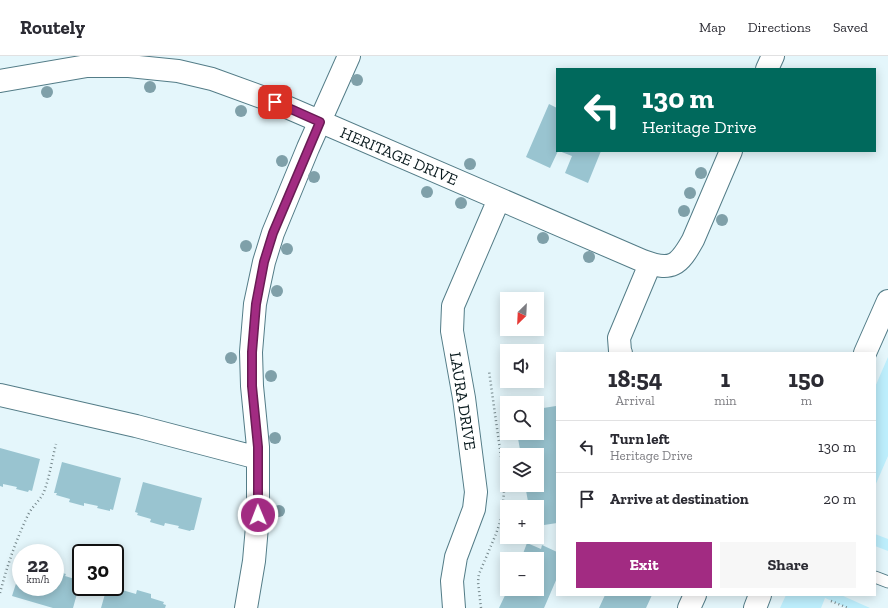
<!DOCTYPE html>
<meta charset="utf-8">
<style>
body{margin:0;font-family:"Zilla Slab",serif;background:#f7f7f7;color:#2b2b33;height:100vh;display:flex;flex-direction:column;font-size:15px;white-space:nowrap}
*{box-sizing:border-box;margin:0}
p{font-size:13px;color:#7c7c81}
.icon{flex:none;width:22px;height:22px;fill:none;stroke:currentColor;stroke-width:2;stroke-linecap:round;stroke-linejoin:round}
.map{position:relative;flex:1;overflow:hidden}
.details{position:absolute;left:556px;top:296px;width:320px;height:244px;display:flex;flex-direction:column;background:#fff;border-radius:0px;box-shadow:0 2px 10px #0003}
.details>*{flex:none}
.hud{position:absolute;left:556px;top:12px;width:320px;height:84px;border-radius:0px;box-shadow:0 2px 10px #0003;background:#00695c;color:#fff;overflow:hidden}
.needle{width:26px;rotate:204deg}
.tools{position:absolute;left:500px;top:236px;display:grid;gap:8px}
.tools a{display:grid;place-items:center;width:44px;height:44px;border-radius:0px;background:#fff;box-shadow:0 2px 10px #0003;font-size:20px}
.speed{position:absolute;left:12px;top:488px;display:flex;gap:8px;font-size:20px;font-weight:700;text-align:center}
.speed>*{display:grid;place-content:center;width:52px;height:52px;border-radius:50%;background:#fff;box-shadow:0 2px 10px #0003;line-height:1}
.speed small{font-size:10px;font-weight:400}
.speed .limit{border:2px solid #111;border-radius:6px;background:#fff;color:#111}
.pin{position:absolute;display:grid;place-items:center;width:34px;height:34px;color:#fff;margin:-17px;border-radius:8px;box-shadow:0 2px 6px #0006}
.me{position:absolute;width:44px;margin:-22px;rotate:359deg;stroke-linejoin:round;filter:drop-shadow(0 0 3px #0008)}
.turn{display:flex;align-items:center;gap:14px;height:84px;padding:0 20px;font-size:18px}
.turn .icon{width:52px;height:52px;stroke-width:2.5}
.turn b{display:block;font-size:28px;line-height:34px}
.eta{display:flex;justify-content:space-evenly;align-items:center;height:68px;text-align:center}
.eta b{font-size:24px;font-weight:800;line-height:28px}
.button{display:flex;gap:8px;margin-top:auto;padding:8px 20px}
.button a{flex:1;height:46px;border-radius:0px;background:#a22b82;color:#fff;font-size:16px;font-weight:800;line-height:46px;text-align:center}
.button a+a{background:#f7f7f7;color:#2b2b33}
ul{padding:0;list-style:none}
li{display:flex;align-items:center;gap:12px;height:52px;padding:0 20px;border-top:1px solid #e1e1e2}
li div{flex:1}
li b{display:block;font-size:15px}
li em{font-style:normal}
header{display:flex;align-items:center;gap:24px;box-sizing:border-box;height:56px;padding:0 20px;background:#fff;border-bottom:1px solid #e1e1e2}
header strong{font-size:19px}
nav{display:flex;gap:22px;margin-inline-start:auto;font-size:14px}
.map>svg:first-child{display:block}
.green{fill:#bdeefc}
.building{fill:#99c4d0}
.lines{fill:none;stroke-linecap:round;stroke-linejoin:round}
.service-casing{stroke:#537c87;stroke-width:13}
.minor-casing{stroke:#537c87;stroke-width:24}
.secondary-casing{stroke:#537c87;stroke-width:24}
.path{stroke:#76888c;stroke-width:2.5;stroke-dasharray:1 3;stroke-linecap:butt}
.service{stroke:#fff;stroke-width:11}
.minor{stroke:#fff;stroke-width:22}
.secondary{stroke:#fff;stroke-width:22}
.tree{fill:#7fa0a9}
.route-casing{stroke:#691c54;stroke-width:10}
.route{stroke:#a22b82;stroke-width:7}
.labels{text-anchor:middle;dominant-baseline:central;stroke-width:3;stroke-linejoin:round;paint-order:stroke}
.street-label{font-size:16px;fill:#08191d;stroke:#fff}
</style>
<header>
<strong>Routely</strong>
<nav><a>Map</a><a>Directions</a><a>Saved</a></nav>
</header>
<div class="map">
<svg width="888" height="552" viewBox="0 0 888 552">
<rect width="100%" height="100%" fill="#e4f6fb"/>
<path class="green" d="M888 301V400L875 430V331Z
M875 478 888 483V495L875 490Z
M786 539H841L870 552H848L825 542 821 552H780Z"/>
<path class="building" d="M549 48 557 52 558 95 550 112 526 101Z
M559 95H601L588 127 565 117 572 100Z
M556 350 557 358V467L544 469V466L537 467V451H529L525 429H537V399H521L517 377H537V353Z
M0 392 40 403 32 435 29 434 28 436 16 433 17 431 3 428V431L0 430Z
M62 406 121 422 113 454 110 453V455L97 452 98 450 84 447V450L69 446 70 443 56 439 57 437H54Z
M143 426 202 442 194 474H191L190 475 178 472 179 470 165 467 164 470 150 466 151 463 137 459 138 457 135 456Z
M527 487 541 493 542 489 557 496V522L544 552H499L508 533H537V503H521Z
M21 512V531H55V515L66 518 65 520 78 524 77 527H80L73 552H53L12 540Z
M115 530 123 532 122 534 136 538 137 534 151 538V542L164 546 163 548 166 549 165 552H101L107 531H115Z
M605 539H652L646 552H599Z"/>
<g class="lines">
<defs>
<path id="service" d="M875 521 888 526"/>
<path id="minor" d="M767 13 773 0
M0 25 87 10H129L178 15 212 23 275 46 643 205C672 216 679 209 693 184L731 95
M621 297 620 295 619 282 650 208
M0 339 136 370 258 402
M246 552 254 505 258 459V391L252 330 251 296 255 248 264 206 273 177 308 92 349 0
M454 552 452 525 456 501 474 453 476 436 464 342 452 275 453 250 499 143
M689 552 695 539"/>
<path id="secondary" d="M865 297 888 245
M755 552 760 539"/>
</defs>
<use href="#service" class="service-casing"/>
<use href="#minor" class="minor-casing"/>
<use href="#secondary" class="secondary-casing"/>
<path class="path" d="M0 537C7 510 16 484 28 459 33 449 42 443 45 433 50 419 52 403 56 388
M831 545 848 552
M481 552 478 526 479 518 496 478 501 463 504 437 503 415 489 315"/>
<use href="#service" class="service"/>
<use href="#minor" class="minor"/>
<use href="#secondary" class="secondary"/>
</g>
<g class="tree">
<circle cx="357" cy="24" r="6"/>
<circle cx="150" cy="31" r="6"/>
<circle cx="47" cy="36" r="6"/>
<circle cx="241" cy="55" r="6"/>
<circle cx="282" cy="105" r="6"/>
<circle cx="470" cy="108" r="6"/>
<circle cx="701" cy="117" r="6"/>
<circle cx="314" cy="121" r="6"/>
<circle cx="427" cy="136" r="6"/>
<circle cx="690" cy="137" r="6"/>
<circle cx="461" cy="147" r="6"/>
<circle cx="684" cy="155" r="6"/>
<circle cx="722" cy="164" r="6"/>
<circle cx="543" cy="182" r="6"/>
<circle cx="246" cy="190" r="6"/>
<circle cx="287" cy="193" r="6"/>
<circle cx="589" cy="201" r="6"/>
<circle cx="277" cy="235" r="6"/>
<circle cx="231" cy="302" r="6"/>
<circle cx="271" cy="320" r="6"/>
<circle cx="275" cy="382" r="6"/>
<circle cx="279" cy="455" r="6"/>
</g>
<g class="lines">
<defs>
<path id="route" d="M258 459V391L252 330V296L256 248 264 206 273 177 320 66 275 46"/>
</defs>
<use href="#route" class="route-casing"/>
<use href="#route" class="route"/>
</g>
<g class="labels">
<g class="street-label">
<text transform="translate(399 100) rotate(23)">HERITAGE DRIVE</text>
<text transform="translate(463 345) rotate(81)">LAURA DRIVE</text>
</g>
</g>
</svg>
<div class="tools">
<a><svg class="needle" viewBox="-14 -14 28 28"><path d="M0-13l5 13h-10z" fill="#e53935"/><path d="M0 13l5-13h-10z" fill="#7c7c81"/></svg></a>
<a><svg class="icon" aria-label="sound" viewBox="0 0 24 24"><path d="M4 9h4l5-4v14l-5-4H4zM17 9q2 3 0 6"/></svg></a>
<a><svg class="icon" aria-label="search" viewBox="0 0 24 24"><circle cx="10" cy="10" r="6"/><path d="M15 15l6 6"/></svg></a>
<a><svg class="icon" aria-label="layers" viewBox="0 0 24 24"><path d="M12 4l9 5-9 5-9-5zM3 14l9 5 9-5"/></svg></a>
<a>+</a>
<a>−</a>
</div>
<div class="speed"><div>22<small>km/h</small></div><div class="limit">30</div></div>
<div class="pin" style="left:275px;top:46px;background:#d93025"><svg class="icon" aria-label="arrive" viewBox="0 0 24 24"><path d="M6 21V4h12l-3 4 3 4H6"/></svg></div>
<svg class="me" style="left:258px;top:459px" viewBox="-20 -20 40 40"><circle r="17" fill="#a22b82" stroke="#fff" stroke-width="3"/><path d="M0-11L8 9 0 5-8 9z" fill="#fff"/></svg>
<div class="hud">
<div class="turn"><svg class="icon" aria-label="left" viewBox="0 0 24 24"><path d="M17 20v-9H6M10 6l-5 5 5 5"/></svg><div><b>130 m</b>Heritage Drive</div></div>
</div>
<section class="details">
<div class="eta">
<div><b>18:54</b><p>Arrival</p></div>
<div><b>1</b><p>min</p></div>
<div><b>150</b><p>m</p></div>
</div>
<ul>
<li><svg class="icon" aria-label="left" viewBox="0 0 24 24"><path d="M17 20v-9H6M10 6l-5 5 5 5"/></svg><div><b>Turn left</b><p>Heritage Drive</p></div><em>130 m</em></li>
<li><svg class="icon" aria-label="arrive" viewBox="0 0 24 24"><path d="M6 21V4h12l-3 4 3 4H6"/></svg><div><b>Arrive at destination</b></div><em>20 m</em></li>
</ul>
<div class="button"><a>Exit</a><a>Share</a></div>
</section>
</div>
